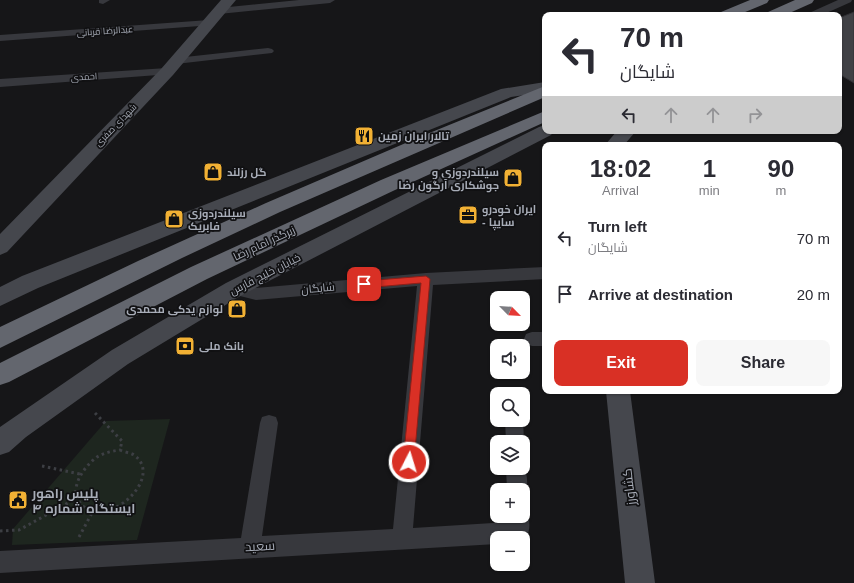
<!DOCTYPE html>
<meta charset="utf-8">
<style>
body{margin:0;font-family:Helvetica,Cairo,sans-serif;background:#f7f7f7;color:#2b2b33;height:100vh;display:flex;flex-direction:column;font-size:15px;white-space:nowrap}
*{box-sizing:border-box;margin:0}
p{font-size:13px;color:#7c7c81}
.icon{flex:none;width:22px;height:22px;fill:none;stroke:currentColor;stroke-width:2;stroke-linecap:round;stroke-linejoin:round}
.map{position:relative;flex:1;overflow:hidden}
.details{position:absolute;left:542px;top:142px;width:300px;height:252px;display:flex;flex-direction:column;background:#fff;border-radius:8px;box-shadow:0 1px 3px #0004}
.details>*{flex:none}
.hud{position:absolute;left:542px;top:12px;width:300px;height:122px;border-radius:8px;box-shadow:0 1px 3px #0004;background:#fff;color:#2b2b33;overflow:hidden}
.needle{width:26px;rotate:114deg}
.fabs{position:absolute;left:490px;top:291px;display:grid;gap:8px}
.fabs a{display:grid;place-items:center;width:40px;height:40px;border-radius:8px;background:#fff;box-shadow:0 1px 3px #0004;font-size:20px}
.pin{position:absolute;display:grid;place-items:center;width:34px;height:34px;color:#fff;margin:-17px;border-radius:8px;box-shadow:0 2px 6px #0006}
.me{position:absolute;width:44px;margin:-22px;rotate:5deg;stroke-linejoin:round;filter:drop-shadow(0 0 3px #0008)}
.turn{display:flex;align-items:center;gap:14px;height:84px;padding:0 12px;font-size:18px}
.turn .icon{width:52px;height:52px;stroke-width:2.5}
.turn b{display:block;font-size:28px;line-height:34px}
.lanes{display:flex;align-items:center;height:38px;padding:0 12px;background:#0003;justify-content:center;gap:20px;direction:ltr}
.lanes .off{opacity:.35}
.eta{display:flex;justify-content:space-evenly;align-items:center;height:68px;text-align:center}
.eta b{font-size:24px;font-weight:600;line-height:28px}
.button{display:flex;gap:8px;margin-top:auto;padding:8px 12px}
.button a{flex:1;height:46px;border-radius:8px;background:#d93025;color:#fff;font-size:16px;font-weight:600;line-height:46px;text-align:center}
.button a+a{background:#f7f7f7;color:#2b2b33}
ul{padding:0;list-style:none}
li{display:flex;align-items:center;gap:12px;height:56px;padding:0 12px}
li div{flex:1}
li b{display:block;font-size:15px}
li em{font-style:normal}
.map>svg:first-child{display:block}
.green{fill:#1e261f}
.building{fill:#404145;stroke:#303034}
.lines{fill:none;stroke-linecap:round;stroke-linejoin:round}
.path{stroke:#3d3f44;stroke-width:3;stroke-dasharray:2.5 3.5;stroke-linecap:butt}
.street{fill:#37383d;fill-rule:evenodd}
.secondary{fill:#45474d;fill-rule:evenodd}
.highway{fill:#63666e;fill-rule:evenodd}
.route{fill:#d93025;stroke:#8d1f18}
.labels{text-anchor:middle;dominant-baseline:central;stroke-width:3.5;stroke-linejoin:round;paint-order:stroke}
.far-street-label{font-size:9px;fill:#a8adb8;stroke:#111113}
.poi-label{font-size:11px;font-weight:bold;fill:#a8adb8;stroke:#111113;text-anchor:start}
.street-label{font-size:11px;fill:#a8adb8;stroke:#111113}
.near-street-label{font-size:13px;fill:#a8adb8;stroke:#111113}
.near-poi-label{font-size:13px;font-weight:bold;fill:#a8adb8;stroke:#111113;text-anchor:start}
</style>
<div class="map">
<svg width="854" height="583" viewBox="0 0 854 583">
<rect width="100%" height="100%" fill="#161618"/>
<path class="green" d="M170 419 137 540 12 545 13 529 106 421Z"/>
<path class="building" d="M854 12V83L839 74V18Z"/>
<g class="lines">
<path class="path" d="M95 413 122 441 120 450
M120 450C124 452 131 453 134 455 165 477 109 529 83 506 66 492 83 467 97 457 104 453 112 451 120 450Z
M42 466 80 474
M0 531 19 530 77 498
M79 537 93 511"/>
<path class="street" d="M99 0H110L103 4 99 3Z
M299 0H335L330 3 219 14 214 11 219 8Z
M838 0H852L851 2 822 15H808L809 13Z
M209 20 213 21 214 23 213 25 0 41V35Z
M268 48 272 49 274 51 272 53 176 64 172 63 170 61 172 59 176 58Z
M167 68 171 70 173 72 171 74 0 87V79Z
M545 267V279L433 285 413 528 509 522V516H523V508L526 509C530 519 531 529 526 539L523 541V538H497V544L0 573V551L241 538 260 423 262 417 269 415 276 417 278 423 262 536 393 529 417 286 256 300 228 293 226 289 228 285 234 283 256 288 426 273Z
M532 332H545V346H532L526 344 524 339 526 334Z
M523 419 524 442 523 445V442H506L505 420Z
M523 462C527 472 530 489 523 497V490H507L506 468H523Z"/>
<path class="secondary" d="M221 0H236L173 75 7 252 0 255V234L161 69Z
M545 82V92L511 97 38 288 0 306V287L22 276 501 89Z
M545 125V131H554L551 135 242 295 128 364 26 437 9 452 0 455V427L112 350 226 283 539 127Z
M617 131H636L624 145H605Z
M606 391H630L655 583H625Z"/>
<path class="highway" d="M750 0H769L767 3 738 15H719L721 12Z
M795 0H814L812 3 785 15H766L768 12Z
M545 86V97L280 212 182 258 0 348V327L138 261 266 203 422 136Z
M545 111V122L395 190 207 279 9 382 0 385V363L191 267 381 180Z"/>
</g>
<path class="route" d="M426 276 430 279 414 462 412 466 409 468 405 466 403 462 421 283 364 288 359 284 364 281Z"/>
<defs>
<symbol id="restaurant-square" viewBox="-11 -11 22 22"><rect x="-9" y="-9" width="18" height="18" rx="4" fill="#f2b134" stroke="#111113"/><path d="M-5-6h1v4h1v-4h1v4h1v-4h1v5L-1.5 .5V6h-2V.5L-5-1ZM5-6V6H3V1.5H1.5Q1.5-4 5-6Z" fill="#111"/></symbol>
<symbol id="shop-square" viewBox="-11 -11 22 22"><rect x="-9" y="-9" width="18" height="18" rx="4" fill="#f2b134" stroke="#111113"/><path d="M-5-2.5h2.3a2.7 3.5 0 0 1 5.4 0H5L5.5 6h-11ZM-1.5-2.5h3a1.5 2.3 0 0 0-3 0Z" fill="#111"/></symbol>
<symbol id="office-square" viewBox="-11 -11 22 22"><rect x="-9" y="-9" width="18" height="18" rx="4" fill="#f2b134" stroke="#111113"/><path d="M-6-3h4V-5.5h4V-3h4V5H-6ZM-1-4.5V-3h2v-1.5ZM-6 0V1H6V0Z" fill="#111"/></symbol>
<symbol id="bank-square" viewBox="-11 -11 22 22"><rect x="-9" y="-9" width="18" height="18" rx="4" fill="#f2b134" stroke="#111113"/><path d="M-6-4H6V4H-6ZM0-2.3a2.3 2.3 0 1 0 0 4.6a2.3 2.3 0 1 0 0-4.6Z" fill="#111"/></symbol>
<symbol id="civic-square" viewBox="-11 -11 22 22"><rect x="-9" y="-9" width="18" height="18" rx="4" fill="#f2b134" stroke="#111113"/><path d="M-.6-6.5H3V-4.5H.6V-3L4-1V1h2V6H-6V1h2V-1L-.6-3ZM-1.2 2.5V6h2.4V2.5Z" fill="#111"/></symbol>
</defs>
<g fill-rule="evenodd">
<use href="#restaurant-square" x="353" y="125" width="22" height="22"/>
<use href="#shop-square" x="202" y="161" width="22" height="22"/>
<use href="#shop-square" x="502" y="167" width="22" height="22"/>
<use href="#office-square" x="457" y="204" width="22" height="22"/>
<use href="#shop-square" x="163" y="208" width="22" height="22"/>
<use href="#shop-square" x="226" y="298" width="22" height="22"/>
<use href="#bank-square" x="174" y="335" width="22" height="22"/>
<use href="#civic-square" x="7" y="489" width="22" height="22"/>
</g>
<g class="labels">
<g class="far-street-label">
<text transform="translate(105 31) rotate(-4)">عبدالرضا قربانی</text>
<text transform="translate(84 77) rotate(-4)">احمدی</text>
<text transform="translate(116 125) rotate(-46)">شهدای صفری</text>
</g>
<g class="poi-label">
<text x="378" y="136">تالار ایران زمین</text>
<text x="227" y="172">گل رزلند</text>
<text x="499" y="172" text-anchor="end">سیلندردوزی و<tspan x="499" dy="13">جوشکاری آرگون رضا</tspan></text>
<text x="482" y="209">ایران خودرو<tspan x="482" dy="13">- سایپا</tspan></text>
<text x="188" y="213">سیلندردوزی<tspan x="188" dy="13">فابریک</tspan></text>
<text x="223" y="309" text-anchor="end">لوازم یدکی محمدی</text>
<text x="199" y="346">بانک ملی</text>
</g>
<g class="street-label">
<text transform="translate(264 243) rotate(-25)">زیرگذر امام رضا</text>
<text transform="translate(265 274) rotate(-27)">خیابان خلیج فارس</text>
<text transform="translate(318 288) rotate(-5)">شایگان</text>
</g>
<g class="near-street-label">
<text transform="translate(629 487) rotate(-97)">کشاورز</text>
<text transform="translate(260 546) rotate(-3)">سعید</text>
</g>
<g class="near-poi-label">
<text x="32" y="493">پلیس راهور<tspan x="32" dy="15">ایستگاه شماره ۴</tspan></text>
</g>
</g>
</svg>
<div class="fabs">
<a><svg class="needle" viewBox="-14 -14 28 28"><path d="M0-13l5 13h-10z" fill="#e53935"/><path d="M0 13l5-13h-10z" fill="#7c7c81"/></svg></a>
<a><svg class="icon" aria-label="sound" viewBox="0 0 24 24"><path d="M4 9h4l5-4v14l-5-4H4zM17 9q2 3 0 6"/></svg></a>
<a><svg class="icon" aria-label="search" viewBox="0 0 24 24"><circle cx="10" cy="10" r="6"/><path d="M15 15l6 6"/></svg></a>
<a><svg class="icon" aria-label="layers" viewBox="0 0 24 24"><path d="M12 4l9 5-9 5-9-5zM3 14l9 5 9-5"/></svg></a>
<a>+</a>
<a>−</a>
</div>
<div class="pin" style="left:364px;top:284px;background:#d93025"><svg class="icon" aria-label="arrive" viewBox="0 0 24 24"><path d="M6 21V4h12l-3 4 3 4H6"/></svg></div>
<svg class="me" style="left:409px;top:462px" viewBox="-20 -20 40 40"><circle r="17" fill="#d93025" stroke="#fff" stroke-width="3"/><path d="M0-11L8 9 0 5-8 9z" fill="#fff"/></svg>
<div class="hud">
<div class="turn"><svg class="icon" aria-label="left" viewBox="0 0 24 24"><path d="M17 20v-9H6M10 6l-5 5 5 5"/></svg><div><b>70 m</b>شایگان</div></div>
<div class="lanes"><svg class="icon" aria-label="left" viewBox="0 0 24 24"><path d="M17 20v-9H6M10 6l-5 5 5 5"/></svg><svg class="icon off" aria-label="ahead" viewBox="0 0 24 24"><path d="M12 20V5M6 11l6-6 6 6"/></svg><svg class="icon off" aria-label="ahead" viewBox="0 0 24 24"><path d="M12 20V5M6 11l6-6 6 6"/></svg><svg class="icon off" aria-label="right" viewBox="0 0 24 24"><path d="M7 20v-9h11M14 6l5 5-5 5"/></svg></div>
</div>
<section class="details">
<div class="eta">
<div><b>18:02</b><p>Arrival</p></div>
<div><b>1</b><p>min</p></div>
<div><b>90</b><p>m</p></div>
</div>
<ul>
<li><svg class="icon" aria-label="left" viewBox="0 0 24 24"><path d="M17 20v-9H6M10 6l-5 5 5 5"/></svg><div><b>Turn left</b><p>شایگان</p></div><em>70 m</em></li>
<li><svg class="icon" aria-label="arrive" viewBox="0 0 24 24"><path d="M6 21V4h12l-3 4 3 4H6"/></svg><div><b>Arrive at destination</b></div><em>20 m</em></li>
</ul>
<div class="button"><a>Exit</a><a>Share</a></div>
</section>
</div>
